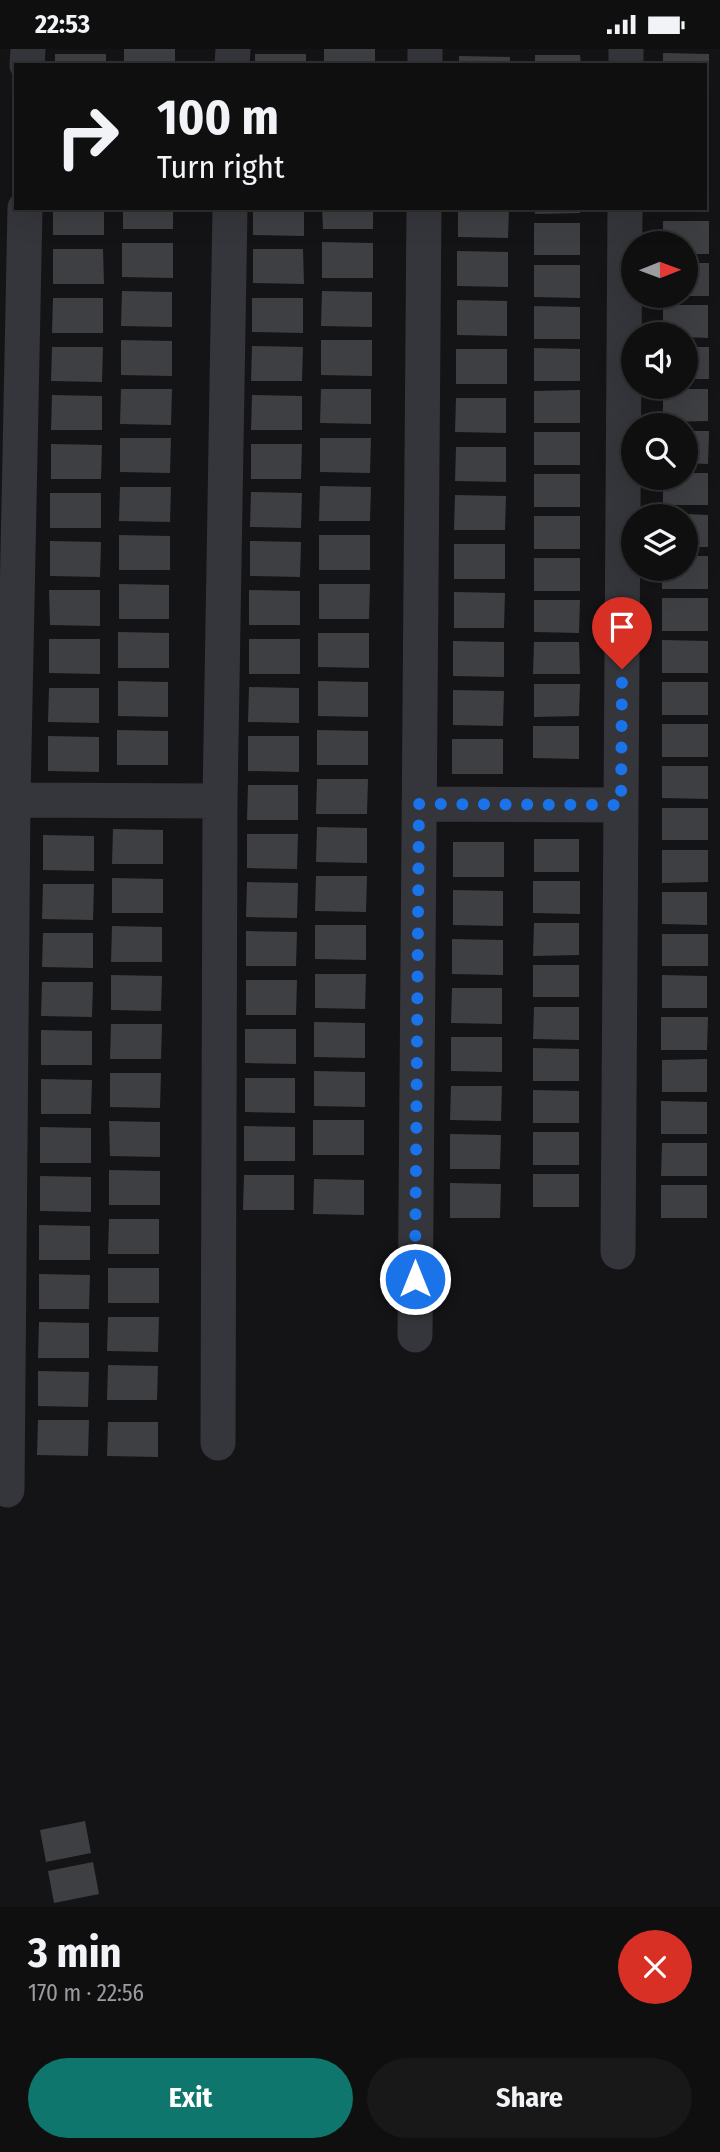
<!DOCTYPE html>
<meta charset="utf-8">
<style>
body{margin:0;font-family:"Fira Sans Condensed",sans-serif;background:#181819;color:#f1f3f6;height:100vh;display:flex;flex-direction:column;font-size:26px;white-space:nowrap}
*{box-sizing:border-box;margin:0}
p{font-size:23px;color:#9b9c9f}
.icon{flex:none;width:38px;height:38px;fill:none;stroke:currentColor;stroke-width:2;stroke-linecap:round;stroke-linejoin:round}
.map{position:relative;height:1858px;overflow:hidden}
.panel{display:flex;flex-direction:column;background:#0f0f10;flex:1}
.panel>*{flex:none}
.top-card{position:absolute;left:14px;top:14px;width:693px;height:147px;border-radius:0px;box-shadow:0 7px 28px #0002,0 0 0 2px #2f2f30;background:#0f0f10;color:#f1f3f6;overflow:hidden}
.needle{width:46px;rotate:89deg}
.buttons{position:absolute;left:621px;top:182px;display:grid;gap:14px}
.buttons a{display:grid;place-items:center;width:77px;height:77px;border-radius:50%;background:#0f0f10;box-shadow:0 7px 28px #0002,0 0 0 2px #2f2f30;font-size:35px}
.pin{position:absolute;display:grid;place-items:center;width:60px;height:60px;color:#fff;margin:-72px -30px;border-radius:50% 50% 50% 0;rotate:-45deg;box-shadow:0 0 7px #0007}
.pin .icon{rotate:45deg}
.me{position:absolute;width:77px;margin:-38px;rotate:0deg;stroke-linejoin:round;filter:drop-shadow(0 0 5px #0008)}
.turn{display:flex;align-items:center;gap:24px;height:147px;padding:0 28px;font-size:32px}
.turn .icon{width:91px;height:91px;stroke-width:2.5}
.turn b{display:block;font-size:49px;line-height:60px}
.round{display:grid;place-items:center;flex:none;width:74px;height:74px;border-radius:37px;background:#181819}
.head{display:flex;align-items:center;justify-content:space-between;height:119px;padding:0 28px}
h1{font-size:42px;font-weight:700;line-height:52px}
.action{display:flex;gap:14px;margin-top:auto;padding:14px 28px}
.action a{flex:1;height:80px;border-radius:42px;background:#0f766e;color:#fff;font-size:28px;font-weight:700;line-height:80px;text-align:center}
.action a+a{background:#181819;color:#f1f3f6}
.status{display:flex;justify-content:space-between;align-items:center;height:49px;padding:0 35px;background:#0f0f10;direction:ltr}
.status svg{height:19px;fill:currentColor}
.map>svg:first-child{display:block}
.building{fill:#3e3f43}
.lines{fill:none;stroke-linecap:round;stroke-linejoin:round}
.minor{stroke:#35363b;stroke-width:35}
.route{stroke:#1a73e8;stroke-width:12;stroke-dasharray:0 21.6}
</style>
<div class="status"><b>22:53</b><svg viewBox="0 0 49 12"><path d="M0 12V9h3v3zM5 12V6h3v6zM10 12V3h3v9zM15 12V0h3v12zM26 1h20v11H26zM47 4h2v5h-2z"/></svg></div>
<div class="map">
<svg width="720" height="1858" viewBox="0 0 720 1858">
<rect width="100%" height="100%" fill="#141416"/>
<path class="building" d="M124 0H175V16H124Z
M324 0H375V16H324Z
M663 4 709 5V37H705V16H663Z
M55 5H106V16H55Z
M255 5H306V16H255Z
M535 6H580L581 16H535Z
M459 7 510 8V16H459Z
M705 46H709V79H705Z
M705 88H709V121H705Z
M705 130 709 131V163H663V159H705Z
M53 159H104V186H53Z
M123 159H173V180H123Z
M253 159H304V187L253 186Z
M322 159H373V180H323Z
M458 159H509L508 189 458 188Z
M535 159H580V164L535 165Z
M663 172H709V205H686V194H663Z
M534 174H580V206H534Z
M322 193 373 194V229H322Z
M122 194H173V229L122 228Z
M53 200H103L104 235H53Z
M253 200H303L304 235 253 234Z
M457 202 508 203V238L457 237Z
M686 214H709V247H686Z
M534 216H580V249L534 248Z
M122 242 172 243V278L121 277Z
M322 242 372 243V278L321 277Z
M53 249H103V284H52Z
M252 249H303V284L252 283Z
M457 251 507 252V287L457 286Z
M663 256H708V289L686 288V285H663Z
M534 257 580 258V290H534Z
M121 291 172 292V327L121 326Z
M321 291H372V327L321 326Z
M252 297 303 298 302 332H251Z
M52 298H103L102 333 51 332Z
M686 298H709V330H686Z
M534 299 580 300V332H534Z
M456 300H507V335H456Z
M121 340H172L171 376 120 375Z
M321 340H371V375L320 374Z
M663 340H708V372L663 373Z
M580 341V374H534V342Z
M52 346 102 347V381H51Z
M252 346 302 347V381H251Z
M456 349H506V384L455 383Z
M686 382H709L708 415 686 414Z
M534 383H580V416H534Z
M120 389H171L170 424 120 423Z
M320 389H371L370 424 320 423Z
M51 395 102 396 101 430H51Z
M251 395H302L301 430H251Z
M456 398H506V433L455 432Z
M686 424H708V456H663V429H686Z
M534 425H580V458H534Z
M320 437 371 438 370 472H319Z
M120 438H171L170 473 119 472Z
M251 443 302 444 301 479 250 478Z
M50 444H101V479H50Z
M455 446 506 447 505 481H454Z
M686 465 708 466V498H686Z
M534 467H580V500H534Z
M119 486 170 487V521H119Z
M319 486H370V521H319Z
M50 492 101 493 100 528 50 527Z
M250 492 301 493 300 528 250 527Z
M454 495H505V530H454Z
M686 507H708V540H662V520H686Z
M534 509H580V542H534Z
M119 535 169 536V570H119Z
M319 535H370L369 570H319Z
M49 541H100V577L50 576Z
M249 541 300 542V576H249Z
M454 543 505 544 504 579H454Z
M662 549H708V582H662Z
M534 551H580L579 584 534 583Z
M118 583 169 584V619H118Z
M318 584H369V619L318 618Z
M49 590H100V625L49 624Z
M249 590H300V625H249Z
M662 591 708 592V624H662Z
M453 592 504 593V628L453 627Z
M534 593H579L580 625H533Z
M118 632 168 633V668L118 667Z
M318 632 368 633V668L318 667Z
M662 633H708V666H662Z
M534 635H580L579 667 534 668Z
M249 638 299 639V674L248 673Z
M49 639H99V674L48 673Z
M453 641 504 642 503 677 453 676Z
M662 675H708V708H662Z
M533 677H579V710L533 709Z
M117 681 168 682V716H117Z
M317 681 368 682V716H317Z
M48 687 99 688V723L48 722Z
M248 687H299V723L248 722Z
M452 690H503V725H452Z
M662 717H708V750L662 749Z
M317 730H368L367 765H316Z
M248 736H298V771H247Z
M662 759H708V791H662Z
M317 778 367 779V814L316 813Z
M113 780 163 781V815H112Z
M247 785H298L297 820 247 819Z
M43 786 94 787V822L43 821Z
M534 790H579V823H534Z
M453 793H504V828H453Z
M662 801H708V833L662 834Z
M316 827H367L366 863 315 862Z
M112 829 163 830V864H112Z
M533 832H580V865L533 864Z
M247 833 298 834 297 869 246 868Z
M43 835H94L93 871 42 870Z
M453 841 503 842V877L453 876Z
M662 843H707V876L662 875Z
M534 874H579V906L533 907Z
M315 876H366V911L315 910Z
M112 877 162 878V913H111Z
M246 882 297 883 296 917H246Z
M43 884H93V919L42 918Z
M662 885H708V917H662Z
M452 890 503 891V926L452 925Z
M533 916H579V948H533Z
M315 925H366L365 960 315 959Z
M111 926 162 927 161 962 111 961Z
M662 926 707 927V959H662Z
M246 931H297L296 966H246Z
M42 933H93L92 968 41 967Z
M452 939H502V975L451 974Z
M534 958H579V991L533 990Z
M661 968H708L707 1001H661Z
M314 973 365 974V1009L314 1008Z
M111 975H162L161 1010H110Z
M245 980H296V1015L245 1014Z
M41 981 92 982V1016H41Z
M451 988H502V1023L451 1022Z
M533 999 579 1000V1032H533Z
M707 1010V1043H662V1011Z
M314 1022 365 1023V1058L314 1057Z
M110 1024H161L160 1059 110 1058Z
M245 1029H295V1064L245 1063Z
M41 1030 92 1031 91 1065H41Z
M451 1037H502L501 1072 450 1071Z
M533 1041 579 1042V1074H533Z
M661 1052 707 1053V1085H661Z
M313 1071H364V1106H313Z
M109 1072 160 1073V1108L110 1107Z
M244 1077 295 1078V1112H244Z
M40 1078 91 1079V1114H40Z
M533 1083H579V1116H533Z
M450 1085 501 1086 500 1120H450Z
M662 1094H707V1127H661Z
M109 1121 160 1122V1156H109Z
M533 1125H579V1158H533Z
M244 1126H294V1161H243Z
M40 1127 91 1128V1163L40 1162Z
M314 1130 364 1131V1166L313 1165Z
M450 1134 501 1135 500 1169H450Z
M661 1136H707V1169H661Z
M109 1170H159V1205H108Z
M39 1176 90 1177V1211H39Z
M108 1219H159V1254H108Z
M39 1225 90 1226 89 1260H39Z
M108 1268H159L158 1303 107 1302Z
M39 1273 89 1274V1309H38Z
M108 1316 158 1317 157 1351H107Z
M38 1322 89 1323 88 1358 38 1357Z
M38 1371H89L88 1407 37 1406Z
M108 1373H158V1408L107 1407Z
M85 1772 91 1804 46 1813 40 1781Z
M93 1813 99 1845 54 1854 48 1822Z"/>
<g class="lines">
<path class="minor" d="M27 16 28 0
M232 16 233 0
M425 16V0
M626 16V0
M13 751 220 752
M419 755 621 756
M618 1203 625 159
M415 1286 424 159
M218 1394 220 752 230 159
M7 1441 13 751 25 159"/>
</g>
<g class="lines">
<path class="route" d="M415 1230 419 755 621 756 622 620"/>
</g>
</svg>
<div class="buttons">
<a><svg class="needle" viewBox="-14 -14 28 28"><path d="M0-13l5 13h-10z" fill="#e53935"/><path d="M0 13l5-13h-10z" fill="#9b9c9f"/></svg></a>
<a><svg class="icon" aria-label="sound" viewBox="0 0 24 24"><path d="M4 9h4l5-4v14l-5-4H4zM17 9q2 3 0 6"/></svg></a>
<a><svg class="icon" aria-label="search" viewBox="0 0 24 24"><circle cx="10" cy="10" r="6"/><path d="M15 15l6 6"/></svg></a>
<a><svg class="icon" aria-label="layers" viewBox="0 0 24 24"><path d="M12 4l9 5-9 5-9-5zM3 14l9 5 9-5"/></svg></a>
</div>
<div class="pin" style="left:622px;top:620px;background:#d93025"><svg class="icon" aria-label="arrive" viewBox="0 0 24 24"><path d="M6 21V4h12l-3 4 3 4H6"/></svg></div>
<svg class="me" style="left:415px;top:1230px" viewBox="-20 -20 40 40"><circle r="17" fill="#1a73e8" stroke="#fff" stroke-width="3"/><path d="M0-11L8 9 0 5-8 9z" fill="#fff"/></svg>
<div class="top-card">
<div class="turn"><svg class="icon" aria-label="right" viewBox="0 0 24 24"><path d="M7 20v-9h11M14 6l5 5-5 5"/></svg><div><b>100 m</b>Turn right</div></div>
</div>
</div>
<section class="panel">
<div class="head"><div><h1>3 min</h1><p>170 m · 22:56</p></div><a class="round" style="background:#d93025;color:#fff"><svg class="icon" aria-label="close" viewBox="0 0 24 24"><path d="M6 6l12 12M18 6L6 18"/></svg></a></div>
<div class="action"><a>Exit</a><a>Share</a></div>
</section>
